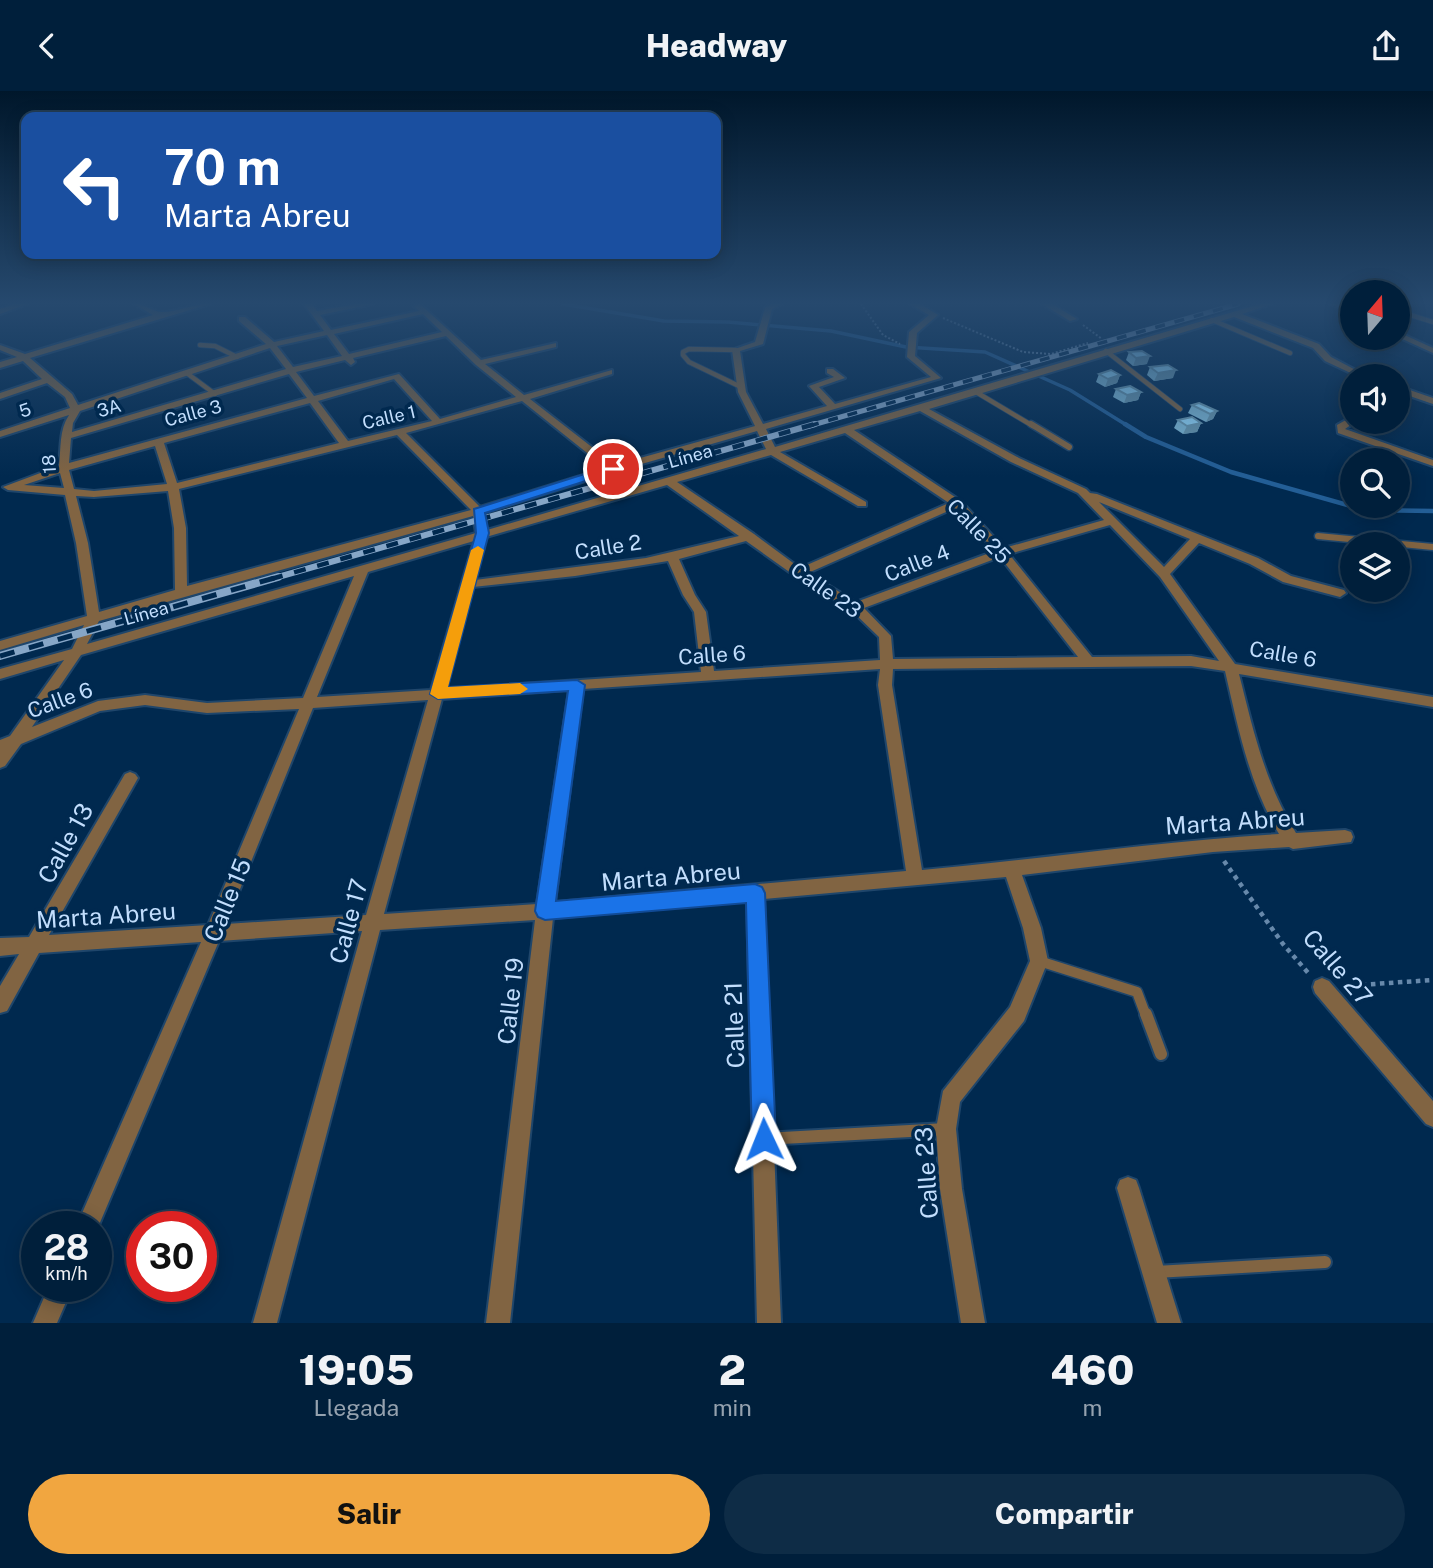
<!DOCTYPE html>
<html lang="es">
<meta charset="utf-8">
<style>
body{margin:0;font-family:"Public Sans",sans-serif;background:#0e2c46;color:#f1f3f6;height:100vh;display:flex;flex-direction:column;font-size:26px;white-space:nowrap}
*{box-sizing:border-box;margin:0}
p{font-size:23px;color:#95a2af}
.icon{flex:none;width:38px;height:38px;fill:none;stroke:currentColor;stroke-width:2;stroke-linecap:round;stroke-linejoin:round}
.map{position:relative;height:1232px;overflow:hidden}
.side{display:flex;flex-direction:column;background:#001f3b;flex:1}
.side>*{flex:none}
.top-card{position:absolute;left:21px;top:21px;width:700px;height:147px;border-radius:14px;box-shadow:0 4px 18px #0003,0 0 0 2px #223d55;background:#1a4fa0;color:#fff;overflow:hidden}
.needle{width:46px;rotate:19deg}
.buttons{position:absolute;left:1340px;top:189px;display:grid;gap:14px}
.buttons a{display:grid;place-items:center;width:70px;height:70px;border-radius:50%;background:#001f3b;box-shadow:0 4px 18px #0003,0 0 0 2px #223d55;font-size:35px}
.speed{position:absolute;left:21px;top:1120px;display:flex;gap:14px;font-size:35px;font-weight:700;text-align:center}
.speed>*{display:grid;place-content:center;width:91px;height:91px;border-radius:50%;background:#001f3b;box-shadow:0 4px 18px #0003,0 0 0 2px #223d55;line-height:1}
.speed small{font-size:18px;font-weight:400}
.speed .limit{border:10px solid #d22;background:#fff;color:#111}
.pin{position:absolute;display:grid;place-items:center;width:60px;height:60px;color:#fff;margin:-30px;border:4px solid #fff;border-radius:50%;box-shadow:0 2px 7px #0007}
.me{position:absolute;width:77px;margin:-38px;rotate:358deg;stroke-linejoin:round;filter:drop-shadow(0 0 5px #0008)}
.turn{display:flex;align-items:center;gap:24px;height:147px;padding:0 28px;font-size:32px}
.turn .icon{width:91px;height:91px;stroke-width:2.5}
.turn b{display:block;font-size:49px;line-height:60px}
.eta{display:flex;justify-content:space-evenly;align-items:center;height:119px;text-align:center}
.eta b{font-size:42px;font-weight:800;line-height:49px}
.action{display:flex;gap:14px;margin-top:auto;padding:14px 28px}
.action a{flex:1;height:80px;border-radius:42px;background:#f1a640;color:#111;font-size:28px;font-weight:800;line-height:80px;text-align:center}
.action a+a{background:#0e2c46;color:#f1f3f6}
header{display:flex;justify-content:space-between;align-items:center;height:91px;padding:0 28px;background:#001f3b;font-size:32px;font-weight:800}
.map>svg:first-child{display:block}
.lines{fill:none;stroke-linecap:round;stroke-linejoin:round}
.stream-far1{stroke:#235e96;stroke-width:3.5}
.stream{stroke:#235e96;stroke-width:4.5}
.lane-far3-casing{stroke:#1f466b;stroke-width:6}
.lane-far2-casing{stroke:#1f466b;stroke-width:9}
.lane-far1-casing{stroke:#1f466b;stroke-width:13}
.lane-casing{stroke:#1f466b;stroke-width:16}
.street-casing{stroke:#1f466b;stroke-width:4}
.path-far1{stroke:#6789ab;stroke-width:2;stroke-dasharray:2 2;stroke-linecap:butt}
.path{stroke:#6789ab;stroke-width:4.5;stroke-dasharray:4.5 4.5;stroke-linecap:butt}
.lane-far3{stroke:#816442;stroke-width:4.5}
.lane-far2{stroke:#816442;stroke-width:6}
.lane-far1{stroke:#816442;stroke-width:10}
.lane{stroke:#816442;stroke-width:12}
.street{fill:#816442;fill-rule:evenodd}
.rail-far2-casing{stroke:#86a6c7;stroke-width:5}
.rail-far1-casing{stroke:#86a6c7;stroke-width:6}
.rail-casing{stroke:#86a6c7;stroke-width:8}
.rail-far2{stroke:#00294f;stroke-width:3.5;stroke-dasharray:10;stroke-linecap:butt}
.rail-far1{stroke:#00294f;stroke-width:4.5;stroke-dasharray:12;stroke-linecap:butt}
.rail{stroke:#00294f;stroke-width:5;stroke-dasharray:15;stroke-linecap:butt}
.wall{fill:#7fbad7}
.shaded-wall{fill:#6897af}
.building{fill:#94d8fa;stroke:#6897af;stroke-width:2}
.route{fill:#1a73e8;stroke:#114b97;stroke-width:2}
.slow{fill:#f59e0b}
.labels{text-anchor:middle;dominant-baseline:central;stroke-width:7;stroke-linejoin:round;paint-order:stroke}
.far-street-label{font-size:18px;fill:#c2defd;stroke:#00294f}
.street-label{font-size:21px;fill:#c2defd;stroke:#00294f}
.near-street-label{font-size:24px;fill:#c2defd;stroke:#00294f}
</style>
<header><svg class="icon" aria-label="back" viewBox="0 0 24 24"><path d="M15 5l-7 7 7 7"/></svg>Headway<svg class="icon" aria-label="share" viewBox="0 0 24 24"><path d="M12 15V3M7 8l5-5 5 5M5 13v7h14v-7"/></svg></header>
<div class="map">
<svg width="1433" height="1232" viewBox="0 0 1433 1232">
<rect width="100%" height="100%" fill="#00294f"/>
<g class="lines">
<path class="stream-far1" d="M563 213 664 230 728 231 831 240 906 256 985 261 1070 299 1128 335"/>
<path class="stream" d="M1125 333 1146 346 1231 381 1365 419 1433 420"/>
<defs>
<path id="lane-far3" d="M1398 220 1433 231
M1212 229 1290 262
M200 254 215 255 237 266
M736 259 689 258 683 261V264L689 271 741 296
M1106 260 1180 318
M188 283 215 303
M976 301 1033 335"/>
<path id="lane-far2" d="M1031 333 1069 356
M1318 445 1433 456"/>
<path id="lane-far1" d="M1039 870 1137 901 1146 925"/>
<path id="lane" d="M1146 923 1161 963
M764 1048 946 1038
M1156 1181 1325 1171"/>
<path id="street" d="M15 213H27L0 223V218Z
M134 213C145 213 153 221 162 221 177 221 193 213 210 213L30 267 72 303 78 314 266 253 239 230V226H245L274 251 324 240 304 213H312L317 220 356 213H373L320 224 331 239 419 220 414 215 420 213 481 269 556 252V256L485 273 524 304 612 279V283L530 308 615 374 755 335 738 301 732 259 755 251 765 217 771 213H782L772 218 763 253 740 260 746 301 763 333 827 315 809 295 834 286 827 282V278H833L845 287 819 296 835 313 931 286 907 266 909 241 929 224 910 213H920L938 224 917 242 915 265 941 287 766 338 775 356 1260 213H1272L1242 223 1319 253 1331 266 1367 285H1357L1325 270 1313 257 1234 226 929 318 1019 367 1086 398 1090 402 1097 403 1258 467 1291 485 1344 499 1346 502 1340 506 1283 491 1250 473 1199 452 1170 483 1235 573 1433 606V616L1239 583C1253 638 1265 693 1296 742L1345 739 1351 741 1353 746 1351 751 1293 758 1289 756 1213 761 1022 784 1041 837 1048 870 1024 930 960 1011 956 1038 962 1098 985 1232H961L940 1098 936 1038 943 1000 1010 916 1030 870 1023 837 1006 786 764 808 781 1232H757L747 810 553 827 510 1232H486L535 829 380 839 277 1232H253L362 840 219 850 96 1141V1136H76L201 851 39 862 7 920 0 922V895L19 863 0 865V847L29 846 125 683 130 681 135 683 138 687 49 844 208 834 299 618 207 622 145 614 100 620 21 653 5 675 0 677V649L10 645 64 569 0 588V578L72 558 84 534 0 559V550L87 525 76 452 65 404 8 399 3 396 59 375C61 357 59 339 69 324L0 346V340L70 317 65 306 47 292 0 308V302L42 288 23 270 0 277V271L17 266 0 259V254L25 263 153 224ZM423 223 442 241 349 263 334 243ZM327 244 342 265 293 276 277 255ZM446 245 476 274 516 306 440 328 399 283 314 305 296 281 345 269 351 274 355 271 353 267ZM270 257 286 278 72 341 73 332 80 320ZM289 283 307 307 69 372 71 347ZM394 288 432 330 348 350 318 310ZM522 310 606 377 480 416 406 342ZM310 312 339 352 177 392 164 352ZM920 320 1011 371 1078 402 1104 429 1004 457 961 410 854 339ZM757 340 766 358 487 439 484 422 617 380ZM845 342 949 412 800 477 754 443 677 391 771 364 858 415H866V411L780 361ZM397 344 471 419 187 495 186 437 179 398ZM155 355 167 393 94 400 74 398 69 379ZM60 382 64 397 24 394ZM667 394 739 445 646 467 475 489 486 446ZM168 400 174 437 175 499 99 521 88 452 76 405 94 406ZM1099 411 1190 448 1164 476ZM955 417 995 460 856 511 808 482ZM473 425 476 442 87 553 99 530ZM1110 434 1160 486 1219 570 1191 565 1092 566 1009 463ZM474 450 431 599 317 606 368 481ZM746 450 795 485 851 519 879 546 880 569 714 580 706 521 695 504 679 468ZM1000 466 1078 566 893 568 891 545 864 517ZM668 470 683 504 694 521 701 581 445 598 473 496 575 485ZM354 485 303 607 207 612 145 604 98 610 32 636 81 564ZM1191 575 1225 580C1238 636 1249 693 1279 743 1160 750 1042 768 922 779L892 594 893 578ZM880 578 878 594 906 780 555 811 583 598ZM569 599 537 813 384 823 442 608ZM428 609 366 824 226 833 313 617Z
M1042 213H1052L1077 228 1070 230Z
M1330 213H1341L1353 217V222Z
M1398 241 1433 257V262L1398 246Z
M1398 295 1433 307V313L1398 301Z
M1353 325V331H1355L1345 338 1433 369V375L1338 342 1337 334Z
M1322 887 1329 890 1433 1010V1036L1426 1033 1315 902 1313 896 1315 890Z
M1128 1086 1136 1089 1139 1097 1181 1232H1157L1117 1097 1120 1089Z
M49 1195H73L57 1232H33Z"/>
</defs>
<use href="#lane-far3" class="lane-far3-casing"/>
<use href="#lane-far2" class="lane-far2-casing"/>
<use href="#lane-far1" class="lane-far1-casing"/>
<use href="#lane" class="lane-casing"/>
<use href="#street" class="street-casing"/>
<path class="path-far1" d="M861 213 883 244 900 253
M943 227 1023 261 1051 263 1088 252
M1083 234 1102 248"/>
<path class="path" d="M1224 770 1283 853 1310 884
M1344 895 1433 889"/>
<use href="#lane-far3" class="lane-far3"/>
<use href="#lane-far2" class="lane-far2"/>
<use href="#lane-far1" class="lane-far1"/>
<use href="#lane" class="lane"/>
<use href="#street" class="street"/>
<defs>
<path id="rail-far2" d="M809 335 1238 213"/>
<path id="rail-far1" d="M271 488 815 333"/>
<path id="rail" d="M0 565 278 486"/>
</defs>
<use href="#rail-far2" class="rail-far2-casing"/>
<use href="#rail-far1" class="rail-far1-casing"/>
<use href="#rail" class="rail-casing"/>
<use href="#rail-far2" class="rail-far2"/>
<use href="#rail-far1" class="rail-far1"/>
<use href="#rail" class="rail"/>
</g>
<path class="wall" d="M1129 261 1147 273 1133 275 1126 269Z
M1150 276 1173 287 1154 290 1147 284Z
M1099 283 1120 284 1117 292 1105 296 1096 291Z
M1116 298 1141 301 1138 309 1124 312 1113 306Z
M1192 314 1217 320 1213 328 1206 331 1188 322Z
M1178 329 1201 332 1197 341 1183 343 1174 337Z"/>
<path class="shaded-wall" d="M1150 265 1147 273 1133 275 1136 267Z
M1176 279 1173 287 1154 290 1158 282Z
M1120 284 1117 292 1105 296 1108 288Z
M1141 301 1138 309 1124 312 1127 304Z
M1217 320 1213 328 1206 331 1210 323Z
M1201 332 1197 341 1183 343 1187 335Z"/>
<path class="building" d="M1142 260 1150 265 1136 267 1129 261Z
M1168 274 1176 279 1158 282 1150 276Z
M1111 279 1120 284 1108 288 1099 283Z
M1130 295 1141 301 1127 304 1116 298Z
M1199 312 1217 320 1210 323 1192 314Z
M1192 326 1201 332 1187 335 1178 329Z"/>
<linearGradient id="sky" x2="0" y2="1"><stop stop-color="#00172b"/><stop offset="0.55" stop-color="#26496e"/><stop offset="1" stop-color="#26496e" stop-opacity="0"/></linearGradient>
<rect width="1433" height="386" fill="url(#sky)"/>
<path class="route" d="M613 374 617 375V380L485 422 489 442 448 596 577 589 585 594 556 810 755 793 762 796 765 802 776 1048 773 1057 764 1060 756 1057 752 1048 746 812 545 829 538 826 535 820 568 600 438 608 430 603 476 442 474 418Z"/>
<path class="slow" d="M478 455 484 459 448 596 520 592 528 598 520 603 438 608 430 603 471 459Z"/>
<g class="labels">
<g class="far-street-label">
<text transform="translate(109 317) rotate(-16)">3A</text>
<text transform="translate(25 319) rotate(-18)">5</text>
<text transform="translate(193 322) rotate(-15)">Calle 3</text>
<text transform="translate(389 326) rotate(-13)">Calle 1</text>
<text transform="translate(690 365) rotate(-16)">Línea</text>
<text transform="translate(49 373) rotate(-93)">18</text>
<text transform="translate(146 522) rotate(-16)">Línea</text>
</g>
<g class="street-label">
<text transform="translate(979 440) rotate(46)">Calle 25</text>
<text transform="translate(608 456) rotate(-9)">Calle 2</text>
<text transform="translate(917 472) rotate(-21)">Calle 4</text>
<text transform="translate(826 499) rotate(35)">Calle 23</text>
<text transform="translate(1283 563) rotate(10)">Calle 6</text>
<text transform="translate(712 564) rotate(-4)">Calle 6</text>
<text transform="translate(60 609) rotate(-20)">Calle 6</text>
</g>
<g class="near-street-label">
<text transform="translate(1235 730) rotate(-4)">Marta Abreu</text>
<text transform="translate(65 752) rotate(-61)">Calle 13</text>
<text transform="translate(671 785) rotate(-5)">Marta Abreu</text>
<text transform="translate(227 809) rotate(-68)">Calle 15</text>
<text transform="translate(106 824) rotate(-4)">Marta Abreu</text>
<text transform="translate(348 830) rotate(-75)">Calle 17</text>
<text transform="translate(1338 876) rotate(49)">Calle 27</text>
<text transform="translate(510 910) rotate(-84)">Calle 19</text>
<text transform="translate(734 934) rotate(-92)">Calle 21</text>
<text transform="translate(926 1082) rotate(-94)">Calle 23</text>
</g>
</g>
</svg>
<div class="buttons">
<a><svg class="needle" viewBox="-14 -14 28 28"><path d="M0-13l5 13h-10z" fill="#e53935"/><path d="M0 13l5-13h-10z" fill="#95a2af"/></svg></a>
<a><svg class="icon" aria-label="sound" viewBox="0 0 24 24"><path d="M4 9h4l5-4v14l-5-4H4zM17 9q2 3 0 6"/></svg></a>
<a><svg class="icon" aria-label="search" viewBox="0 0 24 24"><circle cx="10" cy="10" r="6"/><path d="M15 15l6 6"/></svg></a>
<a><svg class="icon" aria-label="layers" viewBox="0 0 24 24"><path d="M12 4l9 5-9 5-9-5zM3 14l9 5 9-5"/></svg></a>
</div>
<div class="speed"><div>28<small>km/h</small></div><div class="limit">30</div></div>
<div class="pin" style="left:613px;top:378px;background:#d93025"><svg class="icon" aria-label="arrive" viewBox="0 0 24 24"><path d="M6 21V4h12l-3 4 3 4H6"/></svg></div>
<svg class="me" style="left:764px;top:1048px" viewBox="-20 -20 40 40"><path d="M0-17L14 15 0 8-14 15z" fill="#1a73e8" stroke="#fff" stroke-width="4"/></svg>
<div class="top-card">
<div class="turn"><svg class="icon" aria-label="left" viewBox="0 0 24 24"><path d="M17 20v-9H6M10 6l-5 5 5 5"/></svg><div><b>70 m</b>Marta Abreu</div></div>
</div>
</div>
<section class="side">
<div class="eta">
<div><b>19:05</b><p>Llegada</p></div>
<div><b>2</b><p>min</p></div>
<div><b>460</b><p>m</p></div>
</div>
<div class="action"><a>Salir</a><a>Compartir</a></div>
</section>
